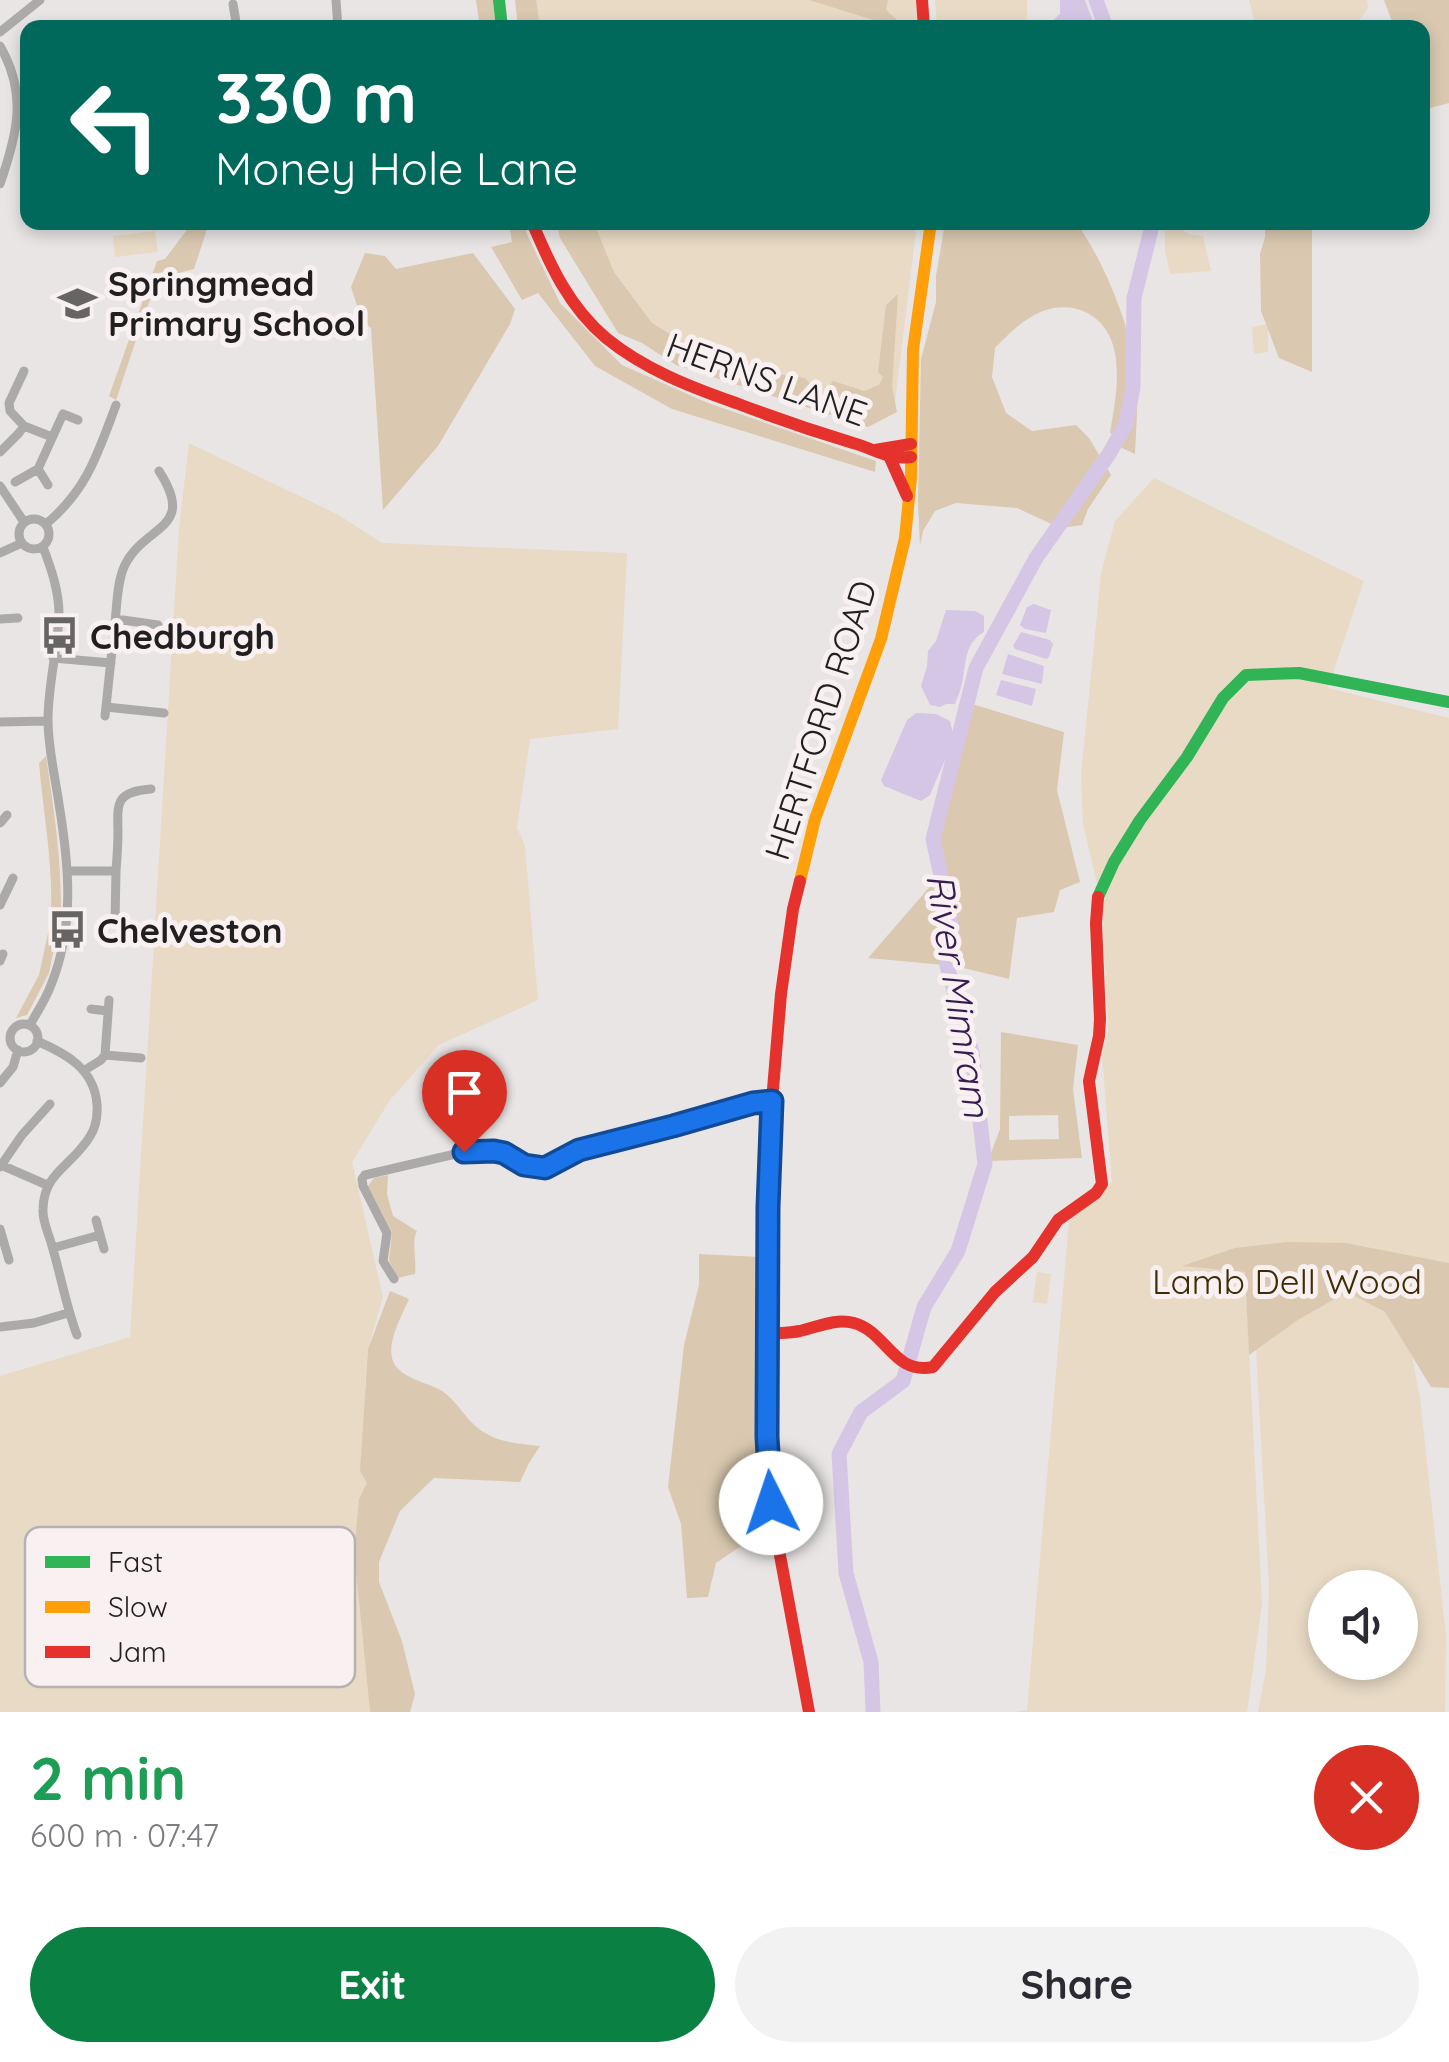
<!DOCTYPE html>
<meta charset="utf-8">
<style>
body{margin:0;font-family:Quicksand,sans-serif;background:#f2f2f3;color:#2b2b33;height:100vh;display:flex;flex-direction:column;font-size:38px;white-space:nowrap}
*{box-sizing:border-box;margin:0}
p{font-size:32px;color:#7c7c81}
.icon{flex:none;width:55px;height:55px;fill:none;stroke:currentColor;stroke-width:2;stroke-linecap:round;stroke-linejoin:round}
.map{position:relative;height:1712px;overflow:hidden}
.panel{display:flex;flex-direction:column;background:#fff;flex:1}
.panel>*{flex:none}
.top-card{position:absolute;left:20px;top:20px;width:1410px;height:210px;border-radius:20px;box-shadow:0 5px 15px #0003;background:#00695c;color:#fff;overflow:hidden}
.buttons{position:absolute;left:1308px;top:1570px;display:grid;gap:20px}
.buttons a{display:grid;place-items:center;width:110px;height:110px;border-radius:50%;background:#fff;box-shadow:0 5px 15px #0003;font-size:50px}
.pin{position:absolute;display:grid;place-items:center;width:85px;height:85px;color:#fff;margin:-102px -42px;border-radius:50% 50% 50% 0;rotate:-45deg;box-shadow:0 0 10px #0007}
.pin .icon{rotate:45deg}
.me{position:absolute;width:110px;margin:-55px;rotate:356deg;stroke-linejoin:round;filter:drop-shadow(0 0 8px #0008)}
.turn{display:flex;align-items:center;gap:35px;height:210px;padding:0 30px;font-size:45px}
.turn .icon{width:130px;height:130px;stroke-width:2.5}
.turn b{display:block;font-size:70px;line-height:85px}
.round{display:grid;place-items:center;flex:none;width:105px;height:105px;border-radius:52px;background:#f2f2f3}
.summary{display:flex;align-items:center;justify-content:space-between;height:170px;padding:0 30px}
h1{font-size:60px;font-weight:800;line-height:75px;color:#1e9e55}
.cta{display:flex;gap:20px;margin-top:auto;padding:20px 30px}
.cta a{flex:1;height:115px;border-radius:60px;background:#0b8043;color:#fff;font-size:40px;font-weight:800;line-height:115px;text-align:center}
.cta a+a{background:#f2f2f3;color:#2b2b33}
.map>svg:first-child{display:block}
.green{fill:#e8dac5;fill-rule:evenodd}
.forest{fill:#dac9b0;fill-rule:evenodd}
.water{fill:#d6c6e6}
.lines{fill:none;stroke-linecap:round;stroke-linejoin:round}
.river{stroke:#d6c6e6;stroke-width:15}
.street{stroke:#acaaa9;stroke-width:9}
.fast{stroke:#30b455;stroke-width:12}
.slow{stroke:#ff9f0a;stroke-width:12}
.jam{stroke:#e5322d;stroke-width:12}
.route-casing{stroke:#114b97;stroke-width:25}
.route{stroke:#1a73e8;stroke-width:18}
.labels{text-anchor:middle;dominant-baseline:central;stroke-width:10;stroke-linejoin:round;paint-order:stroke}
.poi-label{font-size:35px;font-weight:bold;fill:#211f1f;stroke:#f8f0f1;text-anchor:start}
.street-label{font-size:35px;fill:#211f1f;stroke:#f8f0f1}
.park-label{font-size:35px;fill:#3f2c05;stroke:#f8f0f1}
.water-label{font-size:38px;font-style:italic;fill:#381b52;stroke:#f8f0f1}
.key{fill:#f8f0f1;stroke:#b8b1b2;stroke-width:2.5}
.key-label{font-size:28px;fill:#211f1f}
</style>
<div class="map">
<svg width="1449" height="1712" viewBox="0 0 1449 1712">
<rect width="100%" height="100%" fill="#e9e5e5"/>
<path class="green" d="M530 0H915L918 27H534Z
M935 0H1027V27H937Z
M1249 0H1367L1368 8 1354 27H1256Z
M576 223H917L894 410 801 404 667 358Z
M1179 229 1190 234 1203 236 1211 271 1170 274 1165 251V231Z
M155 231 158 252 115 257 113 236Z
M1268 324V352L1254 354 1252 327Z
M189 443 337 514 382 543 627 553 618 729 530 739 517 828 525 846 538 1000 439 1045 390 1100 352 1162 383 1297 368 1349 365 1388 367 1483 354 1552 370 1712H0V1376L130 1337 179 528Z
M1154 478 1364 581 1328 688 1449 718V1263L1346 1243 1198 1261 1186 1265 1245 1271 1262 1604 1247 1712H1014L1027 1710 1069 1221 1112 1182 1102 1055 1108 1031 1102 904 1083 824 1081 775 1101 573 1115 521Z
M1037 1272 1051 1274 1047 1304 1033 1302Z
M1347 1292 1385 1312 1412 1356 1420 1398 1446 1636 1445 1712H1258L1266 1670 1269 1587 1256 1350 1298 1320ZM1325 1588H1400V1662H1325Z"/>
<path class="forest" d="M476 0H493L496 27H480Z
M515 0H536L540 27H518Z
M809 0H888L886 10 905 27H883L880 22Z
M1384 0H1449V103L1423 110 1422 28 1394 27Z
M192 223H209L194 269 159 278 146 310 116 400 109 396 157 261 165 259Z
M509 223H525L526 232 560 303 622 365 708 403 876 461 875 472 672 409 595 366 538 293 522 300 491 247 512 242Z
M557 223H594L614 272 652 323 691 347 733 368 805 378 822 396 833 381 864 391 879 385 883 377 878 372 886 305 898 294 892 387 897 412 868 427 676 365 642 343 618 333 560 238Z
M945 223H1076C1104 259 1135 337 1137 383 1138 406 1136 431 1135 454L1122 448 1110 432C1115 404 1121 373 1113 345 1102 309 1063 297 1031 317 1017 325 1006 337 995 348L992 377 1006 413 1032 431 1076 425 1089 438 1111 475 1088 509 1082 525 1060 528 1017 508 956 503 935 511 923 531 920 546 918 503 921 359 936 302V276Z
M1265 223H1312V372L1279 358 1261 311 1260 254 1265 237Z
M365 253 385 256 396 269 473 253 515 309 510 324 438 446 383 510 371 328 362 321 351 287Z
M972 704 1064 732 1057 790 1080 882 1060 890 1054 912 1017 918 1009 979 955 966 868 958 933 883 941 820Z
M46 756C54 810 62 862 61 916L51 911C53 862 43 812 39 763Z
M50 924 58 928 49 973 27 1015 16 1018 39 975Z
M1001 1032 1078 1045 1073 1089 1082 1158 988 1161 1000 1129ZM1058 1115 1059 1139 1009 1140V1116Z
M388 1175 387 1194 393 1216 417 1231C411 1241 417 1261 415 1274L397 1278 389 1260 392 1232 368 1186 374 1178Z
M1287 1242 1346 1243 1449 1263V1388L1431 1387 1385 1312 1347 1292 1298 1320 1249 1355 1245 1272 1182 1266 1235 1248Z
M699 1254 760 1257 757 1464 745 1511 747 1542 716 1563 708 1597 687 1598 681 1524 668 1487 684 1345 699 1285Z
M390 1291 409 1299C402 1315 388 1340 392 1358 396 1378 428 1382 442 1391 460 1403 467 1424 487 1434 502 1443 523 1444 540 1446L529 1463 520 1482 434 1478 400 1511 379 1562V1582L402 1641 415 1694 410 1712H370L354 1552 359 1499 367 1483 360 1471 368 1349Z"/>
<path class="water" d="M1060 0H1085L1093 22 1092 27H1046L1060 14Z
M1034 604 1051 610 1046 633 1025 629 1020 625 1027 607Z
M946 610 975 611 984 616V632C966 642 966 660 963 678 962 687 958 696 955 704H946L940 707 930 705 921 686 927 666 928 651 936 641Z
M1021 632 1050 640 1053 644 1049 657 1046 659 1015 649 1013 646Z
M1008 654 1044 666 1042 684 1002 674Z
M1001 680 1036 689 1032 706 996 695Z
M916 713 936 714 950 721 954 739 930 795 921 801 884 786 881 780 907 720Z"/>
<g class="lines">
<path class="river" d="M1096 0 1106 28
M873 1712 871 1662 846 1573 839 1454 861 1412 903 1381 924 1307 958 1251 985 1164 972 1052 947 966 952 927 933 839 976 668 1036 558 1109 454 1126 424 1133 387 1134 298 1153 222"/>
<path class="street" d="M336 0 338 28
M233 4 237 28
M99 28 101 27
M0 32 40 0
M0 46C28 94 17 135 0 184
M24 371 9 403 10 411 24 426 52 437
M0 452 19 433 24 426
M38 469 48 485
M15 482 38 469 63 414 78 420
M0 486 24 522
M19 534a15 15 0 1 1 30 0a15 15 0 1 1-30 0Z
M46 524C87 490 98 453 116 405
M0 553 22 543
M0 619 18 618
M116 619 158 625
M53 658 111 663
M106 707 164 713
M105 716C108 685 112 653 115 622 117 605 117 583 124 567 143 524 198 531 159 471
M0 722 48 721
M0 823 7 815
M68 871H116C117 858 118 844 118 831 117 801 117 792 151 789
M0 905 13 878
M115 923 116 871
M0 961 3 954
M91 1009 108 1011
M10 1038a14 14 0 1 1 28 0a14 14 0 1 1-28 0Z
M30 1025C37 1012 46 999 51 985 75 926 69 865 59 804 55 776 48 748 48 720 48 684 58 649 59 614 59 591 51 568 43 547
M37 1041C67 1054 94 1069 97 1104 98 1122 94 1133 83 1146 65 1169 44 1176 43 1209 42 1221 49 1234 52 1246 61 1276 66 1306 77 1335
M105 1055 141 1058
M85 1070 101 1060 105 1055 109 1000
M0 1083 13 1067 18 1050
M1 1165 47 1185
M0 1167 22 1135 50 1104
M96 1220 104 1249
M0 1229 9 1260
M53 1248 100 1235
M394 1279 383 1261 387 1233 363 1186 362 1179 365 1175 464 1152 494 1151 504 1153 524 1165 545 1168 579 1149 673 1126 753 1103 772 1101
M0 1327 34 1323 68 1313"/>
<path class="fast" d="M499 0 502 28
M1098 897 1114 862 1140 820 1187 757 1223 698 1246 675 1299 673 1449 702"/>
<path class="slow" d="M800 881 815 819 881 639 905 538 911 478 913 350 931 222"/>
<path class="jam" d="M922 0 924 28
M532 222C550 265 569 307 606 338 644 369 690 387 736 403 775 418 813 431 853 443 875 449 887 460 911 457
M875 450 911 444
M890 458 907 496
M800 881 793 909 781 994 772 1101 768 1207V1471L774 1523 809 1712
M768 1334C778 1333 789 1333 800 1331 818 1327 835 1318 854 1323 887 1332 893 1375 933 1367L995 1292 1033 1257 1058 1220 1096 1193 1102 1184 1089 1081 1099 1036 1100 1019 1096 923 1098 897"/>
</g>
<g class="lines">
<defs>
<path id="route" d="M464 1152 494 1151 504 1153 524 1165 545 1168 579 1150 673 1126 753 1103 772 1101 768 1207 767 1437 771 1503"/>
</defs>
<use href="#route" class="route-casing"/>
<use href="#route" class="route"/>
</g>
<defs>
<symbol id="school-bare" viewBox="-9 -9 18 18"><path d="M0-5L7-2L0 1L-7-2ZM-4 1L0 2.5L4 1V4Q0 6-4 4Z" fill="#676464" stroke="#f8f0f1" stroke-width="2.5" paint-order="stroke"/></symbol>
<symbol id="bus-bare" viewBox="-9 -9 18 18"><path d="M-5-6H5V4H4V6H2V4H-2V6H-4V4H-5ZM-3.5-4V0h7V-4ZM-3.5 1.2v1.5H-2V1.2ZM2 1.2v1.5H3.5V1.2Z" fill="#676464" stroke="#f8f0f1" stroke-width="2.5" paint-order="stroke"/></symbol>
</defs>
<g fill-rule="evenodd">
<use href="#school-bare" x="50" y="276" width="55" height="55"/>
<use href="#bus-bare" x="32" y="608" width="55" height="55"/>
<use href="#bus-bare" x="40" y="902" width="55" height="55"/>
</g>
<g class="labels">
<g class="poi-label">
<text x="108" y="283">Springmead<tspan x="108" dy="40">Primary School</tspan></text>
<text x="90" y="636">Chedburgh</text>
<text x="97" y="930">Chelveston</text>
</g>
<g class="street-label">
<text transform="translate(767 379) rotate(20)">HERNS LANE</text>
<text transform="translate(820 720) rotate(-72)">HERTFORD ROAD</text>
</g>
<g class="park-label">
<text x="1287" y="1281">Lamb Dell Wood</text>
</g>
<g class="water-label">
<text transform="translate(959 995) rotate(81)">River Mimram</text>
</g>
</g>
<rect x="25" y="1527" width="330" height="160" rx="15" class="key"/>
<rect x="45" y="1556" width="45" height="12" fill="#30b455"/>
<rect x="45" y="1601" width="45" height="12" fill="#ff9f0a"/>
<rect x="45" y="1646" width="45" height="12" fill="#e5322d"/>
<g class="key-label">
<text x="108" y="1572">Fast</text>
<text x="108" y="1617">Slow</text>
<text x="108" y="1662">Jam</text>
</g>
</svg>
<div class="buttons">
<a><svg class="icon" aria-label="sound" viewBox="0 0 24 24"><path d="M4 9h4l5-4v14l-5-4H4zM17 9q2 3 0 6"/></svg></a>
</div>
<div class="pin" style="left:464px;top:1152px;background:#d93025"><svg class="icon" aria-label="arrive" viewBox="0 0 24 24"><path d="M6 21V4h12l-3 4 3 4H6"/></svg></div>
<svg class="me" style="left:771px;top:1503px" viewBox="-20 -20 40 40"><circle r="19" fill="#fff"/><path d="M0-13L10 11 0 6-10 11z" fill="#1a73e8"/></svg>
<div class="top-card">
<div class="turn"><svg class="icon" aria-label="left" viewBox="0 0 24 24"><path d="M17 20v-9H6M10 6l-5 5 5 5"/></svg><div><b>330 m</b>Money Hole Lane</div></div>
</div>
</div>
<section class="panel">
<div class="summary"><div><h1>2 min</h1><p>600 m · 07:47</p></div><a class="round" style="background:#d93025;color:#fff"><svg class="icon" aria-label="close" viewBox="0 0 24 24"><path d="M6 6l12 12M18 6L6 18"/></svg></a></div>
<div class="cta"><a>Exit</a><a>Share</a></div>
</section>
